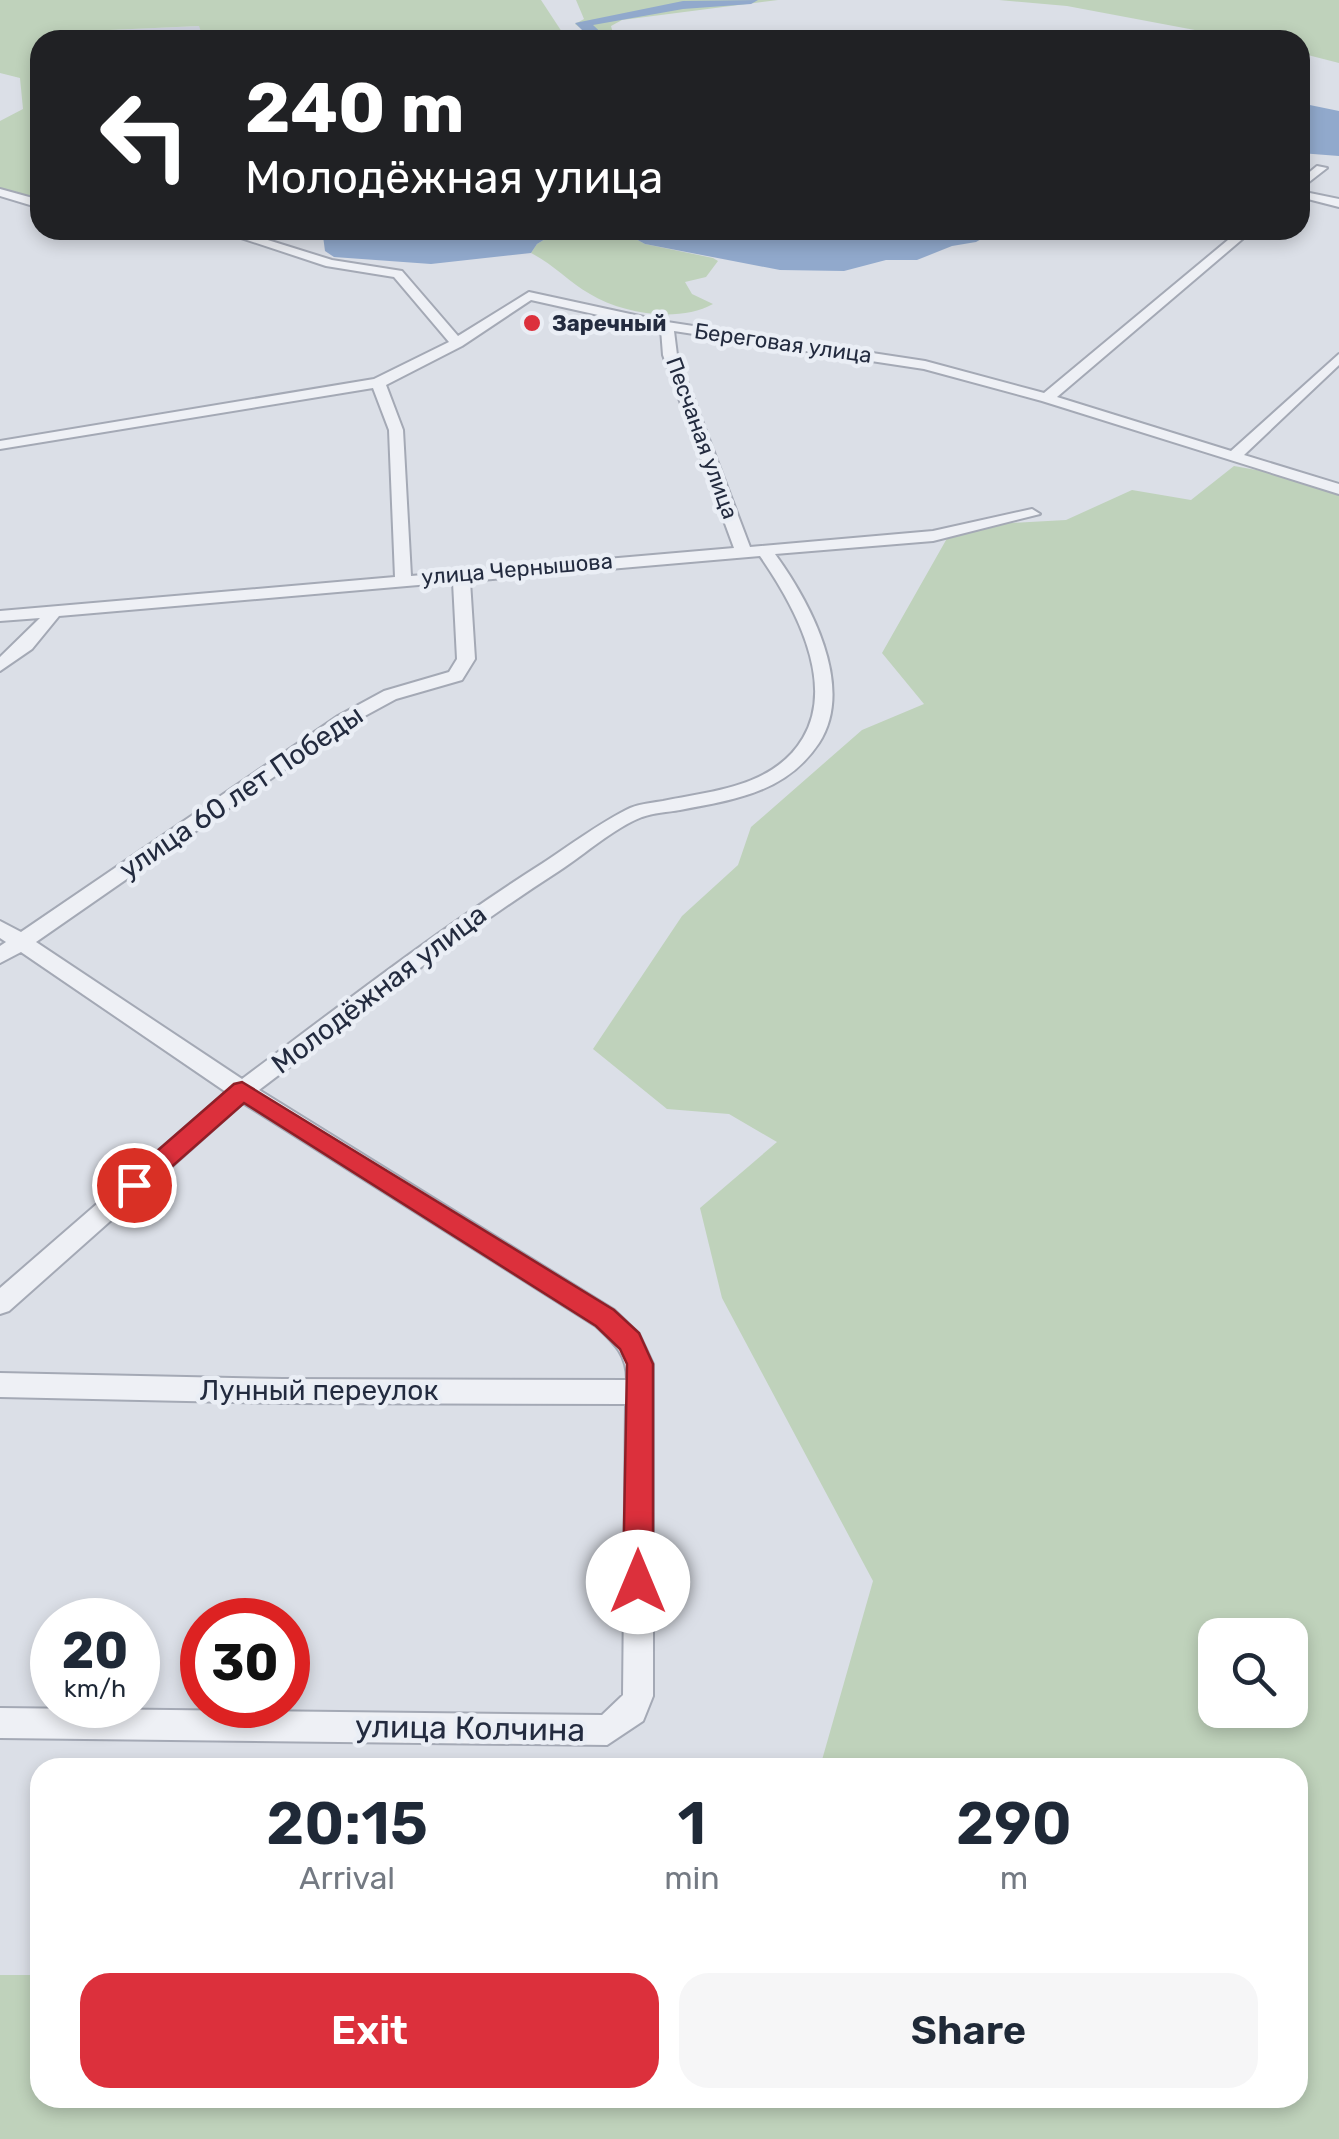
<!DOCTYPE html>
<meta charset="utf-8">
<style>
body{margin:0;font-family:Rubik,sans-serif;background:#f6f6f7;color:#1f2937;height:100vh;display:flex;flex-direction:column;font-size:38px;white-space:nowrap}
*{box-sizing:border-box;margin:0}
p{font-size:32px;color:#747a83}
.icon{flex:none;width:55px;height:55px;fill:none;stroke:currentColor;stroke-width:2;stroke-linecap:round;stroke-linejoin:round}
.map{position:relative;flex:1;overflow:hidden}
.drawer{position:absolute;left:30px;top:1758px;width:1278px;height:350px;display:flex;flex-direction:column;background:#fff;border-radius:30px;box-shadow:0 5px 15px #0003}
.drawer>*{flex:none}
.hud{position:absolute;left:30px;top:30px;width:1280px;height:210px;border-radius:30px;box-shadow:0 5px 15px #0003;background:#202124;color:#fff;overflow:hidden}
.buttons{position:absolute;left:1198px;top:1618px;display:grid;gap:20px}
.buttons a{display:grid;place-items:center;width:110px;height:110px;border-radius:20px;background:#fff;box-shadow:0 5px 15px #0003;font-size:50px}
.speed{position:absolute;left:30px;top:1598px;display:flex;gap:20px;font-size:50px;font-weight:700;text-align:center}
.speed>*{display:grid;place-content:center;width:130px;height:130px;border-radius:50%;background:#fff;box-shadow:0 5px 15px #0003;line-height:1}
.speed small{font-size:25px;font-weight:400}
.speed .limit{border:15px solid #d22;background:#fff;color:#111}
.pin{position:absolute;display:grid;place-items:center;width:85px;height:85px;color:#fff;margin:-42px;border:5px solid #fff;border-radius:50%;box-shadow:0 2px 10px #0007}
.me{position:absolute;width:110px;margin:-55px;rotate:0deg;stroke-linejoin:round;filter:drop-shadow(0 0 8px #0008)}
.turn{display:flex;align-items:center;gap:35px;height:210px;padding:0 50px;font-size:45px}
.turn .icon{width:130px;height:130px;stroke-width:2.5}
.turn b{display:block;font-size:70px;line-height:85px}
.eta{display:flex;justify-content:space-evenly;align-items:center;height:170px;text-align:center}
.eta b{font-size:60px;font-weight:600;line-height:70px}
.button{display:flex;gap:20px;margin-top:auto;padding:20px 50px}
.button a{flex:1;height:115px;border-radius:30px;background:#dc303c;color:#fff;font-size:40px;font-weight:600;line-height:115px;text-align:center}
.button a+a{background:#f6f6f7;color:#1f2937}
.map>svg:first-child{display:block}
.built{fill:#cdd1dd}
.green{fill:#bfd2bb;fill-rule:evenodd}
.water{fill:#91a9cc}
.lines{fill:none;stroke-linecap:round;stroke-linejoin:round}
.river{fill:#91a9cc;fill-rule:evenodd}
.minor-casing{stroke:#a4a9b5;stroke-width:4}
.minor{fill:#eef0f5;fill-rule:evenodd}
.route{fill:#dc303c;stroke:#8f1f27;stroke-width:2.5}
.poi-dot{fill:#dc303c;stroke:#eaeef5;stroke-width:4}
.labels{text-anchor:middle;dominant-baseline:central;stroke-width:9;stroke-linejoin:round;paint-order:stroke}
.far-poi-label{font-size:22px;font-weight:bold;fill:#232b3f;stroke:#eaeef5;text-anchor:start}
.far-street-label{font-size:22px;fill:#232b3f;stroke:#eaeef5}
.street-label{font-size:28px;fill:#232b3f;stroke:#eaeef5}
.near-street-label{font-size:32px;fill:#232b3f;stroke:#eaeef5}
</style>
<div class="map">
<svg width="1339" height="2139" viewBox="0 0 1339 2139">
<rect width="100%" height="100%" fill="#dbdfe7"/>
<path class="built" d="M200 26 204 40H111L109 30Z"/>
<path class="green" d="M0 0H541L562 32 511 40H204L199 26 110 30 111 40H40V204L0 192V121L23 109 20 78 0 73Z
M576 0H778L622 20 611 26 615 40H597L575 24 584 19Z
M999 0H1339V63L1300 53V40H1248L1067 6Z
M560 230H632V237L645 244 713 258 718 261 706 277 685 282 692 294 713 304C679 323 623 314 590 294 569 282 553 264 531 253L537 244Z
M1234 466 1291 476 1339 494V2139H0V1975H40V2098H1298V1768L820 1767 873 1581 722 1298 700 1208 777 1142 729 1114 667 1109 593 1049 682 916 738 865 751 827 862 730 924 704 882 653 954 526 1066 520 1132 490 1191 500ZM1215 1635H1290V1710H1215Z"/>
<path class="water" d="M1300 103 1339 111V156L1300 153Z
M337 230H560L537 244 531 253 431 264 334 257 325 251 323 236Z
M632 230H997L976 242 952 246 917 260H886L844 271 780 270 645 244 632 237Z"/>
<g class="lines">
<path class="river" d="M758 0 751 4 683 9 593 25 609 40H592L575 23 683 1Z"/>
<defs>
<path id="minor" d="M1317 166 1327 168 1300 189V180Z
M0 189 40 200V208L0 196Z
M1300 191 1339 199V207L1300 197Z
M217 230H236L332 260 402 271 458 336 529 292 667 322 925 361 1044 393 1240 230H1253L1057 397 1231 451 1339 354V365L1244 455 1339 484V494L1042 401 924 369 674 331 677 355 750 547 933 531 1032 509 1040 514 933 541 775 554C809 601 856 686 819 743 786 793 733 800 680 810 668 812 653 813 642 817 614 828 585 854 559 871 455 938 358 1015 259 1090L614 1310 639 1334 653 1364V1696L643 1721 607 1745 0 1738V1708L602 1715 623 1695 626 1404 283 1403 0 1397V1373L283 1379 627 1380C627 1354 614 1343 596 1326L243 1103 9 1311 0 1314V1288L226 1092 21 952 0 963V946L6 942 0 938V921L21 932 338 716 384 691 449 672 457 659 453 582 59 616 32 649 0 671V657L40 618 0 621V611L395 577 389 430 373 388 0 449V441L374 379 449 342 394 277 326 266ZM531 300 661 329 663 355 734 548 411 576 403 430 386 385 462 346ZM760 556C792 602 837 681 803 738 774 787 712 791 663 801 651 803 637 804 626 810 597 825 570 845 543 863 439 929 341 1005 242 1079L36 942 350 724 396 699 462 680 475 659 470 581Z"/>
</defs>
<use href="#minor" class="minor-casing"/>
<use href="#minor" class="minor"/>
</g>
<path class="route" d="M242 1082 614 1310 639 1333 653 1364V1582L648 1592 638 1596 628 1592 623 1582 627 1364 620 1349 596 1326 244 1103 143 1192H126L122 1185 126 1178 234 1084Z"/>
<circle class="poi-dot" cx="532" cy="323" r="10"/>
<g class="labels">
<g class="far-poi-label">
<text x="552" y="323">Заречный</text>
</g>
<g class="far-street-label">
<text transform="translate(783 343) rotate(8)">Береговая улица</text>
<text transform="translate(702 438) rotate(70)">Песчаная улица</text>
<text transform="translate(517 569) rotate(-5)">улица Чернышова</text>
</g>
<g class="street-label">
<text transform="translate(241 792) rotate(-34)">улица 60 лет Победы</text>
<text transform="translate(379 989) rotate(-37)">Молодёжная улица</text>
<text x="319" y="1390">Лунный переулок</text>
</g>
<g class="near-street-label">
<text transform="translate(470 1728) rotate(1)">улица Колчина</text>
</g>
</g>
</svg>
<div class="buttons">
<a><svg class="icon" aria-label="search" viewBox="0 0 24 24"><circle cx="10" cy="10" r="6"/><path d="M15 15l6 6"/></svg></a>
</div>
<div class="speed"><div>20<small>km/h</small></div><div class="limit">30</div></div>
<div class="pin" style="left:134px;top:1185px;background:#d93025"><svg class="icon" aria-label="arrive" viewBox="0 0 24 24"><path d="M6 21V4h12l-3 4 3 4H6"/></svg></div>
<svg class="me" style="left:638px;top:1582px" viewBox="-20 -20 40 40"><circle r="19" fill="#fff"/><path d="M0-13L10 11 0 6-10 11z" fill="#dc303c"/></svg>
<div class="hud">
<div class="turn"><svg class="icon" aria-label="left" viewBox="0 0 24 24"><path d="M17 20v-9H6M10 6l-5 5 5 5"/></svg><div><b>240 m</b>Молодёжная улица</div></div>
</div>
<section class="drawer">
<div class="eta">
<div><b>20:15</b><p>Arrival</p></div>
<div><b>1</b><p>min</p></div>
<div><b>290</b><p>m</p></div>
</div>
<div class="button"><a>Exit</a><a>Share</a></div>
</section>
</div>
